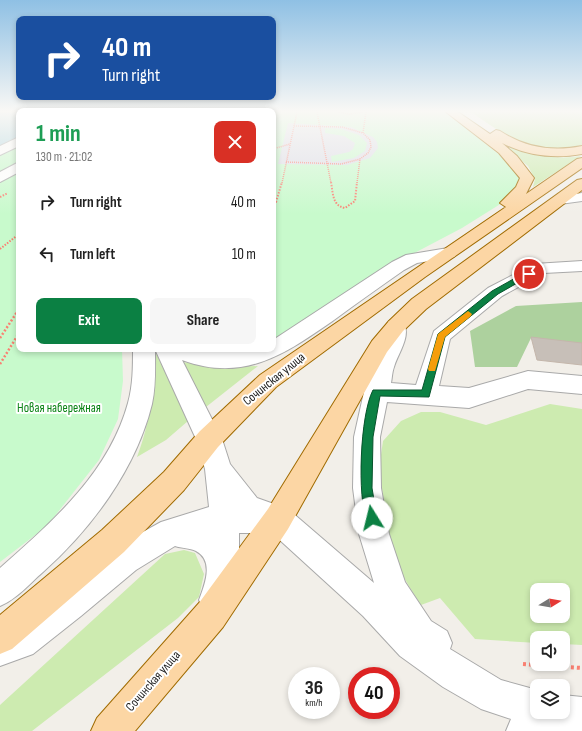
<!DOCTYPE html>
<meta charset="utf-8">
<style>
body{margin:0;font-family:"Sofia Sans Condensed",sans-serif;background:#f6f6f6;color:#222;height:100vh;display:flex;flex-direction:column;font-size:15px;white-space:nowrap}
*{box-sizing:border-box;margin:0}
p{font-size:13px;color:#767676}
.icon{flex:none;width:22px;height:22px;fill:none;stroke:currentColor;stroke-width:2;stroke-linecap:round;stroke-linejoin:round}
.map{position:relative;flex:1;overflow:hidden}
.side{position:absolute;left:16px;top:108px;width:260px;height:244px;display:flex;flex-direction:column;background:#fff;border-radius:8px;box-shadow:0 2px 6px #0003}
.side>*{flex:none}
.banner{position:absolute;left:16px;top:16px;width:260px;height:84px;border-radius:8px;box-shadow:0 2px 6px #0003;background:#1a4fa0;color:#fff;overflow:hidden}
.needle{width:26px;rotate:79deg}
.tools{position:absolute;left:530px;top:583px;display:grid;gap:8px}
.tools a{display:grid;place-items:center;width:40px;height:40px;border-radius:8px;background:#fff;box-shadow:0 2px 6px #0003;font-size:20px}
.speed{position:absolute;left:288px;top:667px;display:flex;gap:8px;font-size:20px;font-weight:700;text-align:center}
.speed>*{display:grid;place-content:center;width:52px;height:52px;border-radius:50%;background:#fff;box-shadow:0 2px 6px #0003;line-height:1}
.speed small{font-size:10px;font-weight:400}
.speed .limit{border:6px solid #d22;background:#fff;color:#111}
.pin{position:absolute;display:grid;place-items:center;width:34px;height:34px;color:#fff;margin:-17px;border:2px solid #fff;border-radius:50%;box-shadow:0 1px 4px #0007}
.me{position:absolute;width:44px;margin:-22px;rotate:351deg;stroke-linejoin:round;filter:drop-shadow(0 0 3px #0008)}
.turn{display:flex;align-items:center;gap:14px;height:84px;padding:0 20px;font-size:18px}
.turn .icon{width:52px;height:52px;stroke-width:2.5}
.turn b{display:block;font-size:28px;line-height:34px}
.round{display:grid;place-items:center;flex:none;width:42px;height:42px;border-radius:8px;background:#f6f6f6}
.head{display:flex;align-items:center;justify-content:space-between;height:68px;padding:0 20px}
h1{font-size:24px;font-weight:700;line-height:30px;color:#1e9e55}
.cta{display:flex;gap:8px;margin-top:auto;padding:8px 20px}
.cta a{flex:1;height:46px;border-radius:8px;background:#0b8043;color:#fff;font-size:16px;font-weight:700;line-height:46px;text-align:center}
.cta a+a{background:#f6f6f6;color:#222}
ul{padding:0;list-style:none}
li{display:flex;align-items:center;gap:12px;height:52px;padding:0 20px}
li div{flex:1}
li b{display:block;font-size:15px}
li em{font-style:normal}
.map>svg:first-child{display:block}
.grass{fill:#cdebb0;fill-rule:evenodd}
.forest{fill:#add19e}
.park{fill:#c8facc}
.plaza{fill:#dddde8;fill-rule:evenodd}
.water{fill:#aad3df}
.building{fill:#c7bfb8;stroke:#c4b6ab}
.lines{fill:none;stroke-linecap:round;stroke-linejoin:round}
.minor-casing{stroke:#a9a9a9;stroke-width:2}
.major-casing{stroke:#a06b00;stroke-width:2}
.path-far3{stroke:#fa8072;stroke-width:1.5;stroke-dasharray:1 1;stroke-linecap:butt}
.path-far2{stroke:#fa8072;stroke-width:2;stroke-dasharray:1.5 1.5;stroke-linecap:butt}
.path-far1{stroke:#fa8072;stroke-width:2.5;stroke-dasharray:2 2;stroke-linecap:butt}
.path{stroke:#fa8072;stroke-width:4;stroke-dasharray:3 3;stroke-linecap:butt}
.minor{fill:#fff;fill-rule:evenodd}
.major{fill:#fcd6a4;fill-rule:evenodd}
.route{fill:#0b8043;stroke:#07532c}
.slow{fill:#f59e0b}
.labels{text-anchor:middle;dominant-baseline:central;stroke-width:4;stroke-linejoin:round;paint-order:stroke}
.street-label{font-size:13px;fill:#222;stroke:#fff}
.park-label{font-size:13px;fill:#0c8416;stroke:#fff}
</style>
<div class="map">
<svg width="582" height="731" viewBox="0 0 582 731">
<rect width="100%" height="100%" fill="#f2efe9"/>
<path class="grass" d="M471 112H582V145C543 164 502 133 471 112Z
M496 139C523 152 550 161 581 156L533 187 535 179 528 166Z
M154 349 188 421 166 440 137 457C152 418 152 390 154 349Z
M182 362 228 367 258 366 206 407Z
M550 404 582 409V645L563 644V638H537V643L475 639 440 598 421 605 410 588 392 557 379 468 383 441 401 421 421 412H440L486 425ZM537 590H563V616H537Z
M184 550 195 553 204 574 199 597 178 618 32 731H0V705L165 554Z"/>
<path class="forest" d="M582 302V344L531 338 517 367H475L470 331 516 306Z"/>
<path class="park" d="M273 112H445L501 156 520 177V184L502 203 462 228 405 258 273 343Z
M19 138V349H122L123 381 118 419 99 460 47 526 0 562V147Z"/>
<path class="plaza" d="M288 123 351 127 373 137 377 142 378 148 370 158 347 165 278 164ZM325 128 341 129 359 135 367 143 365 151 354 158 332 162 331 156 349 152 353 149 355 143 344 136 325 133Z"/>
<path class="water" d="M0 112H19V138L0 147Z"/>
<path class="building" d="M531 337 582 343V365L537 360Z"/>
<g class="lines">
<defs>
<path id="minor" d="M19 137V146L0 155V146Z
M19 162V172L0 182V172Z
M582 193V201L560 204 555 203 553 200 555 197Z
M448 248 454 249 457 253 454 257 417 263 404 270C381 286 357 303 334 320 285 354 244 383 182 360L222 439 230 464 257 498 288 509 374 583 359 534 353 488 354 437 364 392 372 367 383 343 386 326 389 321 396 319 403 321C412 336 398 353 394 367 392 372 392 378 391 383L416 385 434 331 488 288 534 264 582 261V271L544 273 502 296 450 339 439 386 469 388 528 371 582 376V394L528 389 469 408 387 402 380 437 381 488 389 534 405 582 431 621 447 631 452 643 450 649 501 680 537 690V712H563V695L582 697V731H506L511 719 481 709 443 687 400 656 363 616 272 533H239V574L226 611 215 616 204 611 199 600C204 586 215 561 196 551 190 548 181 548 175 546L136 570 81 616 33 654 0 666V632L12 628 59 594 114 548 161 522 209 507 205 469 196 439 155 349H199L227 352 273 349V340L392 262 406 255Z
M133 349H155C155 367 156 386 152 404 136 469 92 528 43 572 29 584 17 599 0 606V568C52 522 109 473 128 403 133 385 133 367 133 349Z"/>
<path id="major" d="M446 112H458L490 134 496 130 500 131C526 148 552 152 582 146V154C554 159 528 156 502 143L517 156 534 178 526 194 577 159 582 158V168L425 277 276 387 218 447 184 490 124 552 12 649 0 654V615L102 530 164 472 200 431 260 375 506 207 500 203 516 187 520 178 499 153Z
M582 179V190L426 309 403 331 387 352 288 529 223 627 135 731H91L97 718 199 603 268 509 372 341 389 321 412 299 577 180Z"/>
</defs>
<use href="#minor" class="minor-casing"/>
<use href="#major" class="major-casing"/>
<path class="path-far3" d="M317 112 331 183
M339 112 349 114 363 112
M294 126 342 127 363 133
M273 149 290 144
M286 162 341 164 360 159
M282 183 297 112
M357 183 360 159 368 153 371 147 370 140 363 133 366 112"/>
<path class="path-far2" d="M331 182C333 192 332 206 345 208L355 201 357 182
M0 197 8 193
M273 203 276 202 282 182
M0 249 19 234"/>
<path class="path-far1" d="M0 338 19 309
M0 364 19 333"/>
<path class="path" d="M523 664 582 668"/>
<use href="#minor" class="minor"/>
<use href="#major" class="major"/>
</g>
<linearGradient id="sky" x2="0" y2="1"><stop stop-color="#8fc0e4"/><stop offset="0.52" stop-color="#f9f8f5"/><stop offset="1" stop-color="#f9f8f5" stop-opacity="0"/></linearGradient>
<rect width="582" height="214" fill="url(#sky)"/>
<path class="route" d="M526 272 533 274 498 294 445 337 429 397 380 396 373 437 372 488 377 518 376 522 372 524 367 522C357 497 360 415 373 390H422L438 334 492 291Z"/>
<path class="slow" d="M468 311 472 314 471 316 445 337 435 371H429L428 369 438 334Z"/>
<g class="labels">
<g class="street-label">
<text transform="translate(274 379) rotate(-39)">Сочинская улица</text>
<text transform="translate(153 681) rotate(-49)">Сочинская улица</text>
</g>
<g class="park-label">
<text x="59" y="408">Новая набережная</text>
</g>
</g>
</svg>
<div class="tools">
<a><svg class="needle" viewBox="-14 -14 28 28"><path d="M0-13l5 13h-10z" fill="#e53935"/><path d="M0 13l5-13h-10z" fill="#767676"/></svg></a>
<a><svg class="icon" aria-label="sound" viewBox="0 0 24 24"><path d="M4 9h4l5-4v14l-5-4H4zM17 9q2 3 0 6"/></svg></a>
<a><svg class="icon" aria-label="layers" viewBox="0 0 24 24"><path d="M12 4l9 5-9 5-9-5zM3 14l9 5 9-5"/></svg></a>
</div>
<div class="speed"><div>36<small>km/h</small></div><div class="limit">40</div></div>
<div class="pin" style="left:529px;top:274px;background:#d93025"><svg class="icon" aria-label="arrive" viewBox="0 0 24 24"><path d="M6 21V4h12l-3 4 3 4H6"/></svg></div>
<svg class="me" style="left:372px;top:518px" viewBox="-20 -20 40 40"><circle r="19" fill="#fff"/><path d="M0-13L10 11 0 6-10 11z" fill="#0b8043"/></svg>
<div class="banner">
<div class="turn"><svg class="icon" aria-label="right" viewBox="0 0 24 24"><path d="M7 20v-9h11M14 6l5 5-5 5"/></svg><div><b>40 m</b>Turn right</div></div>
</div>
<section class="side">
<div class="head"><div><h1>1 min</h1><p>130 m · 21:02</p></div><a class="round" style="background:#d93025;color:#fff"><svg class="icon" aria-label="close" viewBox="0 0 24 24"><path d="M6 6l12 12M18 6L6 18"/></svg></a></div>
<ul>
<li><svg class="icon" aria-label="right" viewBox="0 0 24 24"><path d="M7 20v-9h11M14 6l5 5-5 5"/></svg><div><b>Turn right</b></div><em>40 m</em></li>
<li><svg class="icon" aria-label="left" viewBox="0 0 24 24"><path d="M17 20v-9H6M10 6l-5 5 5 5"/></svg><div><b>Turn left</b></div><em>10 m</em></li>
</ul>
<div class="cta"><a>Exit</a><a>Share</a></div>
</section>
</div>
